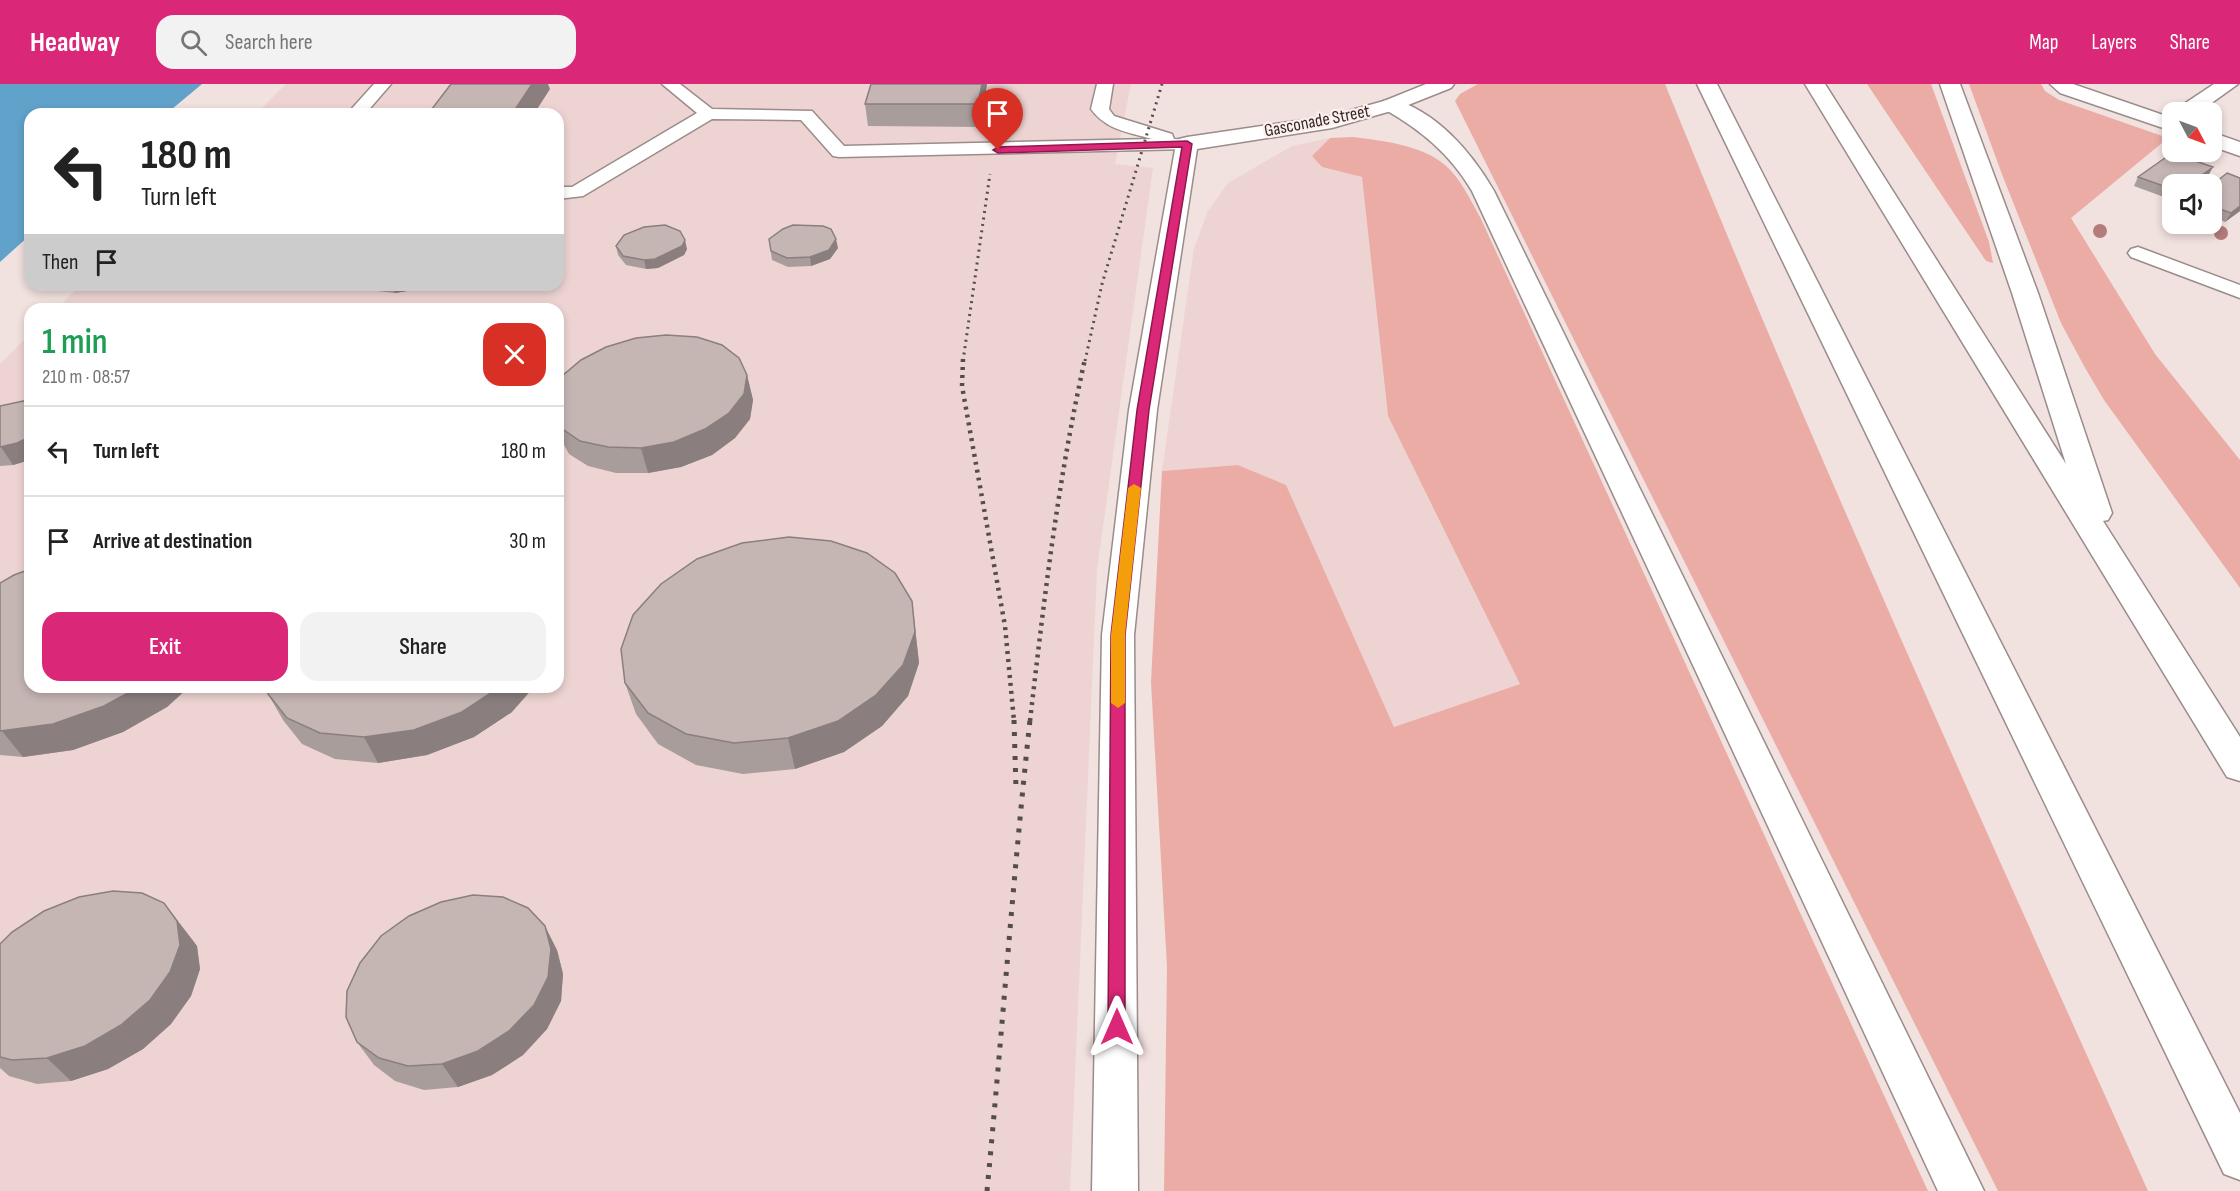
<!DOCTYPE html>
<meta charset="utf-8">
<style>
body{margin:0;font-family:"Sofia Sans Condensed",sans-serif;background:#f2f2f2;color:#222;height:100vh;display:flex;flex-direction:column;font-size:22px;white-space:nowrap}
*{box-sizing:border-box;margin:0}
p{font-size:20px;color:#767676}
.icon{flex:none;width:33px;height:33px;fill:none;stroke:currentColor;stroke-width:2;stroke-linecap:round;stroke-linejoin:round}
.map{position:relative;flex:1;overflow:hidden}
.panel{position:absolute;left:24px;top:219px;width:540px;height:390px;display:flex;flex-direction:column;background:#fff;border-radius:18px;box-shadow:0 3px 9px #0003}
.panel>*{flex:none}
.guide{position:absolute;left:24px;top:24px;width:540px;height:183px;border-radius:18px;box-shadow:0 3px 9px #0003;background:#fff;color:#222;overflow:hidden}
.needle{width:39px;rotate:131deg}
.controls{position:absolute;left:2162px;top:18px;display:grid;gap:12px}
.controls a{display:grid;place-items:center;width:60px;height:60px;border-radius:12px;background:#fff;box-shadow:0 3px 9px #0003;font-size:30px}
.pin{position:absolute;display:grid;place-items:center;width:51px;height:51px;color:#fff;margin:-62px -26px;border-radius:50% 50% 50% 0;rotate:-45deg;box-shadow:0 0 6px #0007}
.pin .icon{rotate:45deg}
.me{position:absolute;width:66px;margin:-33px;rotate:0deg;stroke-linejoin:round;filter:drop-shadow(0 0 4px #0008)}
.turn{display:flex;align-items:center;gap:21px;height:126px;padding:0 18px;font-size:27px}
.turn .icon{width:78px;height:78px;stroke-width:2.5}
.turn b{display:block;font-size:42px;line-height:51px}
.then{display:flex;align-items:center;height:57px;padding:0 18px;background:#0003;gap:12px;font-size:22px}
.round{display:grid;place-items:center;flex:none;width:63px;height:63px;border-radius:18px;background:#f2f2f2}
.headline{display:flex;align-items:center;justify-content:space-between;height:102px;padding:0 18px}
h1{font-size:36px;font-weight:600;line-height:45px;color:#1e9e55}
.button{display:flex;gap:12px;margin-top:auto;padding:12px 18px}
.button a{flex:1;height:69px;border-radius:18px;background:#db2777;color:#fff;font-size:24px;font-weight:600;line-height:69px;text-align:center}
.button a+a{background:#f2f2f2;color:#222}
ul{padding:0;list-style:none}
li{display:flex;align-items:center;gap:18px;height:90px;padding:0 18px;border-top:2px solid #e0e0e0}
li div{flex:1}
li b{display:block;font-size:22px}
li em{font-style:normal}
header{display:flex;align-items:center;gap:36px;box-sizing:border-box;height:84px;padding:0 30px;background:#db2777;color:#fff}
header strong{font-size:28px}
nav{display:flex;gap:33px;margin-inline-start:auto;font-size:21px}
.search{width:420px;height:54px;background:#f2f2f2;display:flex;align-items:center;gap:15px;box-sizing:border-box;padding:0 21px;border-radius:18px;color:#767676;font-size:22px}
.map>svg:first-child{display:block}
.built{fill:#edd4d2}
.green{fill:#ebaca6}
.water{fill:#60a2ca}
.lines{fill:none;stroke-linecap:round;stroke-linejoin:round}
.lane-casing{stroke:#9a8c8a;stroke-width:3}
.street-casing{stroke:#9a8c8a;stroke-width:3}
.secondary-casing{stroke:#9a8c8a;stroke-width:3}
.highway-casing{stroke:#9a8c8a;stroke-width:3}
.lane{fill:#fff;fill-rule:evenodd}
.street{fill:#fff;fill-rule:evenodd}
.secondary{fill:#fff;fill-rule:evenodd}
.highway{fill:#fff;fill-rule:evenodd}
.rail-far2{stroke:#544d4b;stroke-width:3;stroke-dasharray:2 4.5;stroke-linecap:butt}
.rail-far1{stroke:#544d4b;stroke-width:4.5;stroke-dasharray:3 5;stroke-linecap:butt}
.rail{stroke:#544d4b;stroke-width:5;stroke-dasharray:4 8;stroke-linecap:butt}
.tree{fill:#b47d7c}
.wall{fill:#a99d9b}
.shaded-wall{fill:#8a7f7e}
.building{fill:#c5b6b4;stroke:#8a7f7e;stroke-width:1.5}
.route{fill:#db2777;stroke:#8e194d;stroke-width:1.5}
.slow{fill:#f59e0b}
.labels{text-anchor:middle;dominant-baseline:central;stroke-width:4.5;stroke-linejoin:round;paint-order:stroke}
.far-street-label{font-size:18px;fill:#312b2a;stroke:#feeeec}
</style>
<header>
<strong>Headway</strong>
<div class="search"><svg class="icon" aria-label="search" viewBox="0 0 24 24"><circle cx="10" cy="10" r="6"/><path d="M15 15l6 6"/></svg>Search here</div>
<nav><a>Map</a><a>Layers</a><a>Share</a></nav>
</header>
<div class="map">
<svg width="2240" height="1107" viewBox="0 0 2240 1107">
<rect width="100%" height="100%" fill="#f1e1df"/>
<path class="built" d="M286 0H1131L1115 80 1153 84 1097 486 1070 1107H0V280L30 250V603H558V225H56L81 201H558V30H256Z
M1330 54 1312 72 1322 83 1362 93 1388 332 1520 600 1394 643 1286 402 1238 381 1162 387 1194 164 1208 127 1228 99 1292 62Z"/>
<path class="green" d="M1478 0H1665C1816 373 1983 740 2148 1107H1998L1455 17 1460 10Z
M1867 0H1931L1989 158 1993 179 1986 177Z
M1969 0H2041L2045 7 2059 16 2168 54 2071 134 2155 270 2240 376V504L2104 316 2084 282 2061 239 2003 93Z
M1353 53C1383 57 1422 61 1445 81 1461 95 1471 117 1481 135L1928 1107H1164L1167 883 1151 598 1162 387 1238 381 1286 401 1394 643 1520 600 1388 332 1362 93 1322 83 1312 72 1330 54Z"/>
<path class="water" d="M0 0H202L166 30H30V151L0 178Z"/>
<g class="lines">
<defs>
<path id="lane" d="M374 0H391L365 30H347Z
M662 0H680L712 25 812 27 844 62 1152 55C1128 48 1106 46 1091 25L1097 0H1113L1109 25 1114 32 1172 50 1174 55 1193 56 1196 60 1187 65 839 73 833 72 801 36 712 35 583 112 558 115V103H572L697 29Z
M2138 163 2240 201V214L2131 173 2128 169 2131 165Z"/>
<path id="street" d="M2050 0H2073L2172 34V47L2060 9Z
M2214 0H2238L2199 28H2175L2178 24Z
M1391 15 1398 17 1401 21 1398 25 1332 44 1197 65 1157 326 1134 551 1138 1107H1092L1102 551 1129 326 1176 60 1179 55 1187 53 1330 32Z
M2211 48 2240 58V72L2211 62Z"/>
<path id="secondary" d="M1426 0H1454L1451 4 1398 25H1384L1381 21 1384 17Z"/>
<path id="highway" d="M1697 0H1717L2240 1029V1096L2224 1090Z
M1805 0H1825L2066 380 2012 209 1940 0H1960L2038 209 2112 429 2108 436 2103 437 2240 653V697L2227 693Z
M1391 15C1436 26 1472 69 1494 107L1984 1107H1938L1472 107C1450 70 1421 46 1384 25L1381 21 1384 17Z"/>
</defs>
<use href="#lane" class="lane-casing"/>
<use href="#street" class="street-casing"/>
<use href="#secondary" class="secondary-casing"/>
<use href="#highway" class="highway-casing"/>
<use href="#lane" class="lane"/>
<use href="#street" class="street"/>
<use href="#secondary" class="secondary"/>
<use href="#highway" class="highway"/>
<path class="rail-far2" d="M963 277 990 90
M1085 277 1102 200 1162 0"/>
<path class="rail-far1" d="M963 275 962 302 1005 542 1014 637
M1030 637C1044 516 1058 395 1085 275"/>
<path class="rail" d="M1014 636 1016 705
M987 1107C1002 950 1013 793 1030 636"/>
</g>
<g class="tree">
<circle cx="2100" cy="147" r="7"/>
<circle cx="2221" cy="149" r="7"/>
</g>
<path class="wall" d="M987 0 980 43 868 42 865 20Z
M2208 92 2172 100V116L2134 102 2138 93Z
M2240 94V127L2225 138 2211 132V102Z
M769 155 838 164 830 175 811 182 788 183 772 176Z
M616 162 687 165 684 171 658 184 646 185 626 181 618 171Z
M362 201H440L438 202 395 209 377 207Z
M747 291 753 316 750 335 735 354 712 371 681 383 648 389H616L588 382 569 370 558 350V299Z
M30 318V376L13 381 0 382V322Z
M0 499 30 603H189L167 623 123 648 73 666 23 673 0 671Z
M912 517 919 579 908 612 882 642 844 668 795 685 743 690 696 681 658 660 636 630 625 599Z
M268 610 512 628 474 653 427 671 378 679 335 675 302 660 283 636Z
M164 819 197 862 200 885 191 912 171 940 143 965 108 985 71 997 37 1000 9 992 0 984V860Z
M557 866 563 890 561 917 547 945 523 971 492 991 458 1003 424 1006 395 997 374 981 357 958Z"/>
<path class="shaded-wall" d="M532 0H548L550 5 534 30H512Z
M982 0H987L980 43 978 20Z
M2213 83 2208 92 2196 100H2189Z
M2240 122V127L2225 138 2231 129Z
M836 155 838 164 830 175 811 182 810 173Z
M685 156 687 165 684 171 658 184 646 185 644 176Z
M392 201H440L438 202 395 209Z
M747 291 753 316 750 335 735 354 712 371 681 383 648 389 641 364Z
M30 353V376L13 381 1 363Z
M912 517 919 579 908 612 882 642 844 668 795 685 788 654Z
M139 603H189L167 623 123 648 73 666 23 673 2 647Z
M500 603H534L512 628 474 653 427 671 378 679 364 653Z
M164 819 197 862 200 885 191 912 171 940 143 965 108 985 71 997 47 974Z
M545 842 557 866 563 890 561 917 547 945 523 971 492 991 458 1003 442 980Z"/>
<path class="building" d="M451 0H532L512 30H428Z
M871 0H982L978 20H865Z
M2172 69 2213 83 2189 100H2172V105L2138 93Z
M2227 89 2240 94V122L2231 129 2211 122V102Z
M665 141 680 147 685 156 682 162 655 175 644 176 623 172 616 162 624 151 644 143Z
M793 141 823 142 831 145 836 155 829 166 810 173 787 174 771 167 769 155 783 145Z
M107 221 127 223 129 225H87Z
M666 251 697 253 722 261 739 274 747 291 744 310 729 329 705 345 674 358 641 364 608 363 580 357 561 344 558 340V299L562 292 581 276 606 263 636 254Z
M23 317 30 318V353L17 359 0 363V322Z
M789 453 831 457 867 469 895 489 912 517 915 548 903 581 876 611 838 637 788 654 734 659 686 650 648 629 625 599 621 565 633 531 661 500 697 475 742 459Z
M30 485V603H139L104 622 53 640 0 647V499L14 491Z
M267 603H500L462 628 414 646 364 653 320 649 287 634 268 610Z
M113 807 142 809 164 819 177 837 180 861 170 888 150 916 121 941 85 962 47 974 12 976 0 973V860L12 848 44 827 79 813Z
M473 811 503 813 528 824 545 842 551 865 548 893 534 921 509 947 478 967 442 980 408 982 379 974 357 958 346 933 347 907 360 879 381 852 409 832 441 818Z"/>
<path class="route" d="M1187 57 1192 60 1149 326 1125 551V943L1123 948 1117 950 1111 948 1108 943 1111 551 1137 326 1182 63 998 69 993 66 998 63Z"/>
<path class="slow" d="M1134 400 1141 404 1125 551V619L1118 624 1111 619V551L1128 404Z"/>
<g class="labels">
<g class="far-street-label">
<text transform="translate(1317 37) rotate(-11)">Gasconade Street</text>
</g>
</g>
</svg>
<div class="controls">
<a><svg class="needle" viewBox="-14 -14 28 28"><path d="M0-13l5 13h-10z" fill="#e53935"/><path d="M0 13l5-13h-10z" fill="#767676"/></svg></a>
<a><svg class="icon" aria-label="sound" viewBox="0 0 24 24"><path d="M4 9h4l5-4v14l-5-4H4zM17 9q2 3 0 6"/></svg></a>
</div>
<div class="pin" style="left:998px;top:66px;background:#d93025"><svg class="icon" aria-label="arrive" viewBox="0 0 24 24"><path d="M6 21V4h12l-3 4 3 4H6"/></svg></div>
<svg class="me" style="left:1117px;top:943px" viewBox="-20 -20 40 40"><path d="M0-17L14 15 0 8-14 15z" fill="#db2777" stroke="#fff" stroke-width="4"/></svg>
<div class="guide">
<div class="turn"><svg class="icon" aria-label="left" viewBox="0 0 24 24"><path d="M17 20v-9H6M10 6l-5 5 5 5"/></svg><div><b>180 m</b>Turn left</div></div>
<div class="then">Then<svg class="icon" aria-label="arrive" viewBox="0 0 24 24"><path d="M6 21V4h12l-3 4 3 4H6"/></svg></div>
</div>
<section class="panel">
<div class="headline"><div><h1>1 min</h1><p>210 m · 08:57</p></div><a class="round" style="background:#d93025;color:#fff"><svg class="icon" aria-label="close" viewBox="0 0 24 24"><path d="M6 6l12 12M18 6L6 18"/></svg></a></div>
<ul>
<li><svg class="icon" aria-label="left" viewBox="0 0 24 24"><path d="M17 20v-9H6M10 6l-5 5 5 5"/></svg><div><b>Turn left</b></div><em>180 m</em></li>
<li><svg class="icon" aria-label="arrive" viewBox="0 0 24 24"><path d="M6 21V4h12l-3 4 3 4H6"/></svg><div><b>Arrive at destination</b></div><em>30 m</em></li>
</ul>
<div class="button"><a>Exit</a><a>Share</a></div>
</section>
</div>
